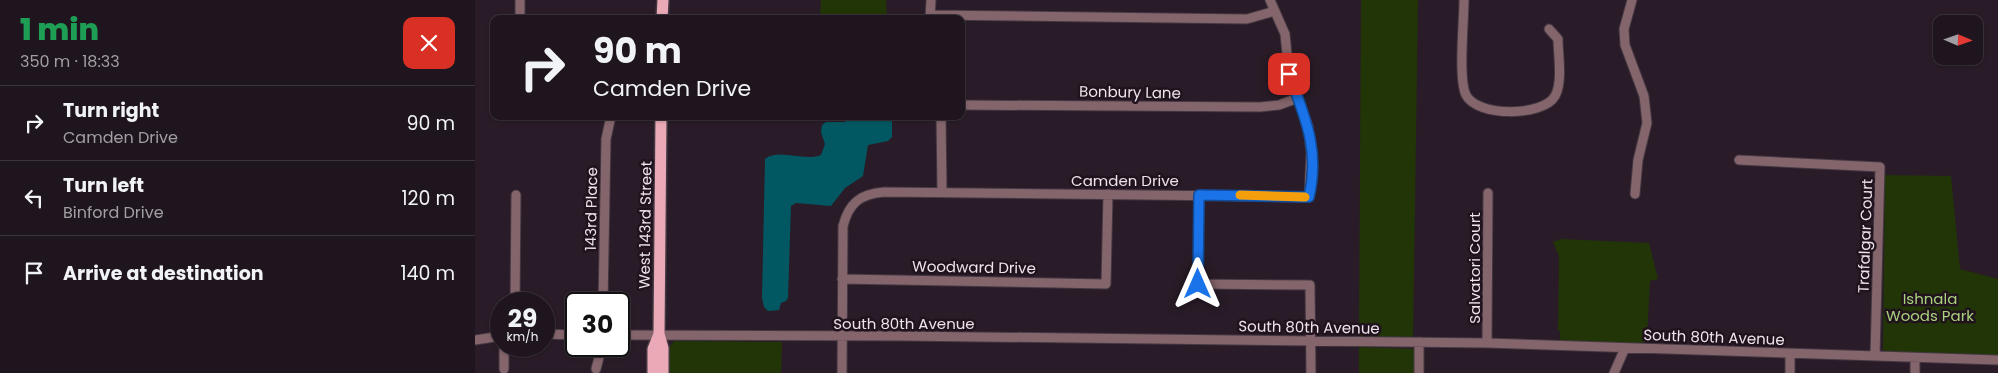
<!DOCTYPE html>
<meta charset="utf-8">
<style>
body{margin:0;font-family:Poppins,sans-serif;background:#2c222b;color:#f1f3f6;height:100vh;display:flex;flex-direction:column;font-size:19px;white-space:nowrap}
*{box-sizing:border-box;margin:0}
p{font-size:16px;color:#a19fa4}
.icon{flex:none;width:28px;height:28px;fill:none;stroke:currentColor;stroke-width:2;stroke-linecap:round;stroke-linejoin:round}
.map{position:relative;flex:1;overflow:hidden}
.side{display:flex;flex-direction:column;background:#1f151e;width:475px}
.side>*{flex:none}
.guide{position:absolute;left:15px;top:15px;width:475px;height:105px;border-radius:10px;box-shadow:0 1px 4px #0004,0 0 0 1px #3c343c;background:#1f151e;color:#f1f3f6;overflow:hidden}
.needle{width:32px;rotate:92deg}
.fabs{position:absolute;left:1458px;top:15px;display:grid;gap:10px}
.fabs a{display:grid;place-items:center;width:50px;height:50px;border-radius:10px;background:#1f151e;box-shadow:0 1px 4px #0004,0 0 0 1px #3c343c;font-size:25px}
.speed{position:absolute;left:15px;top:292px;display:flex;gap:10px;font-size:25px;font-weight:700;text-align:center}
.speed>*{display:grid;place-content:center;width:65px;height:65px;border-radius:50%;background:#1f151e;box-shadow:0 1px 4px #0004,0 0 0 1px #3c343c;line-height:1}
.speed small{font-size:12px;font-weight:400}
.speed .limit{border:2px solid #111;border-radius:8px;background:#fff;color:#111}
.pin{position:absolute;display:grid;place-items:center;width:42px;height:42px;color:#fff;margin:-21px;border-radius:10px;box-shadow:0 2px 8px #0006}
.me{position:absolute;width:55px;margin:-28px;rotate:0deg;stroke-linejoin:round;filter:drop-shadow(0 0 4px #0008)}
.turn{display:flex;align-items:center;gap:18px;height:105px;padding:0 20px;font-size:22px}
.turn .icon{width:65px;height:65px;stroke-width:2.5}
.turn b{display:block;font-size:35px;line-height:42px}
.round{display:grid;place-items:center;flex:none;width:52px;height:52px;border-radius:10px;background:#2c222b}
.head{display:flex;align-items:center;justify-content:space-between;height:85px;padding:0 20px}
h1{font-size:30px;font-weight:800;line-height:38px;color:#1e9e55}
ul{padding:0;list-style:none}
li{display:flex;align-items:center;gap:15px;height:75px;padding:0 20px;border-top:1px solid #3c343c}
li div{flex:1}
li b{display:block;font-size:19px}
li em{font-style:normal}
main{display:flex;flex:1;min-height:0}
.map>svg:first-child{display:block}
.green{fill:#223507}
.water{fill:#025862}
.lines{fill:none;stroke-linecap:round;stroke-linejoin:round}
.minor-casing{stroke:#443843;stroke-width:11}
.major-casing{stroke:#443843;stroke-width:14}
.minor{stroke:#84656b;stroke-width:9}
.major{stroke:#e9a9b6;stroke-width:11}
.route-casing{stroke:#114b97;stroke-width:12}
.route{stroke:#1a73e8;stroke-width:9}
.slow{stroke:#f59e0b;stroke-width:9}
.labels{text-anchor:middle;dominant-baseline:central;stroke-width:5;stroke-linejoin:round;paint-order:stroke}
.street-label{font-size:15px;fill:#ece3eb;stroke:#20131e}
.park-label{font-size:15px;fill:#aad27c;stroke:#20131e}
</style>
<main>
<section class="side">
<div class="head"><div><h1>1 min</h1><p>350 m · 18:33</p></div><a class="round" style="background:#d93025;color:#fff"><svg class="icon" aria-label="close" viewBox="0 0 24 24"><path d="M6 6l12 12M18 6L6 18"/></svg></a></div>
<ul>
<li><svg class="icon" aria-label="right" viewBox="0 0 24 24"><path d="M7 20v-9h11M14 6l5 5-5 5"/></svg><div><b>Turn right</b><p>Camden Drive</p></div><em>90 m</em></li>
<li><svg class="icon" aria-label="left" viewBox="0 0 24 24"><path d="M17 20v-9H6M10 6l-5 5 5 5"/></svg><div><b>Turn left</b><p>Binford Drive</p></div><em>120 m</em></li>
<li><svg class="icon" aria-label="arrive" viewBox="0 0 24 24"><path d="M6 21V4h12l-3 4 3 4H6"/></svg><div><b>Arrive at destination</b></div><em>140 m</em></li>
</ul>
</section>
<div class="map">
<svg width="1523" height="373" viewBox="0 0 1523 373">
<rect width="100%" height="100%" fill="#291c28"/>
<path class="green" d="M346 0H411L412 19H345Z
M886 0H943L938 339 884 338Z
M1410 175 1476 176 1485 269 1523 279V356L1413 352 1408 350Z
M1086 239 1174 243 1183 279 1175 281 1172 337H1169V344L1085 341V331H1083L1084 256 1078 242Z
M199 341 307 342 306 373H193V349Z
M884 347 939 349 940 373H884Z"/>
<path class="water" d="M377 116H417V137L413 141 393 145 388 176 370 188 356 206 321 203 316 206 313 298 311 301 306 303 304 310 293 311 289 307 287 298 290 159C304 148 329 162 346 155L350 144 346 132 347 125 351 122H370Z"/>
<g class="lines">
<defs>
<path id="minor" d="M989 0C989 21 983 79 991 95 1002 117 1068 117 1080 96 1088 82 1083 55 1083 39L1074 29
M1157 0 1149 29 1150 45 1169 96 1172 123 1163 160 1160 194
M455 15 772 19 800 11
M45 19V0
M455 19 456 0
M486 105 785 107 804 105 823 98
M466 116 467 192
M1264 160 1405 167 1400 356
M724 195 723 284 835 285 836 373
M367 279 631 284 633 194
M40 304 41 195
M128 304 131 139 136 116
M69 334 101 335
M144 335 426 336 1012 343 1523 360
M0 340 26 336
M1012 343 1013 193
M29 369V346
M121 369 127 346
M367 373 368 226C374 203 385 194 409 192L834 197 836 152 833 126 814 74 810 34 795 0
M944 373V342
M1139 373 1150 348
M1315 373V354
M1440 373V358"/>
<path id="major" d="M187 19 188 0
M186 116 184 334 188 348V373
M178 373V349L184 334"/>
</defs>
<use href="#minor" class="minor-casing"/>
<use href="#major" class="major-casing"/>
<use href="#minor" class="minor"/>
<use href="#major" class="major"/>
</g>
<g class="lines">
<defs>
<path id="route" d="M723 284 724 195 834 197C845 150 830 117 814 74"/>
</defs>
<use href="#route" class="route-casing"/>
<use href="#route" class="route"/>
<path class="slow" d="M765 195 830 197"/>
</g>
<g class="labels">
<g class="street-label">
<text transform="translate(655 92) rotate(1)">Bonbury Lane</text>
<text x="650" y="180">Camden Drive</text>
<text transform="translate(116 209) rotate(-89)">143rd Place</text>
<text transform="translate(170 225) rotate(-89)">West 143rd Street</text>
<text transform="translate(1390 236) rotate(-88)">Trafalgar Court</text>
<text transform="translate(499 267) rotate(1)">Woodward Drive</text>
<text transform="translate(999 268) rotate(-90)">Salvatori Court</text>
<text x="429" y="323">South 80th Avenue</text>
<text transform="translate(834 327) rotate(1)">South 80th Avenue</text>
<text transform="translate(1239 337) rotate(2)">South 80th Avenue</text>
</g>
<g class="park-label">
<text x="1455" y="298">Ishnala<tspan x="1455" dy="17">Woods Park</tspan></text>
</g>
</g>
</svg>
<div class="fabs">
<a><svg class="needle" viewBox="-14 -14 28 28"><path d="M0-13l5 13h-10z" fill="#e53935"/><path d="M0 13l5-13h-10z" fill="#a19fa4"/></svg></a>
</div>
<div class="speed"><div>29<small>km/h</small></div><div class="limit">30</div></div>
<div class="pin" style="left:814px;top:74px;background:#d93025"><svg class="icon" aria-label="arrive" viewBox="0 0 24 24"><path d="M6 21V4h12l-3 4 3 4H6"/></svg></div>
<svg class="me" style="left:723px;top:284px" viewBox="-20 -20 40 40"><path d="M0-17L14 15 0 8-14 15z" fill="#1a73e8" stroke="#fff" stroke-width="4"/></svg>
<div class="guide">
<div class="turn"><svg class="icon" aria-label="right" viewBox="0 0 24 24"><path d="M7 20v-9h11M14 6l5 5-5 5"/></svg><div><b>90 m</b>Camden Drive</div></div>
</div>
</div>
</main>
